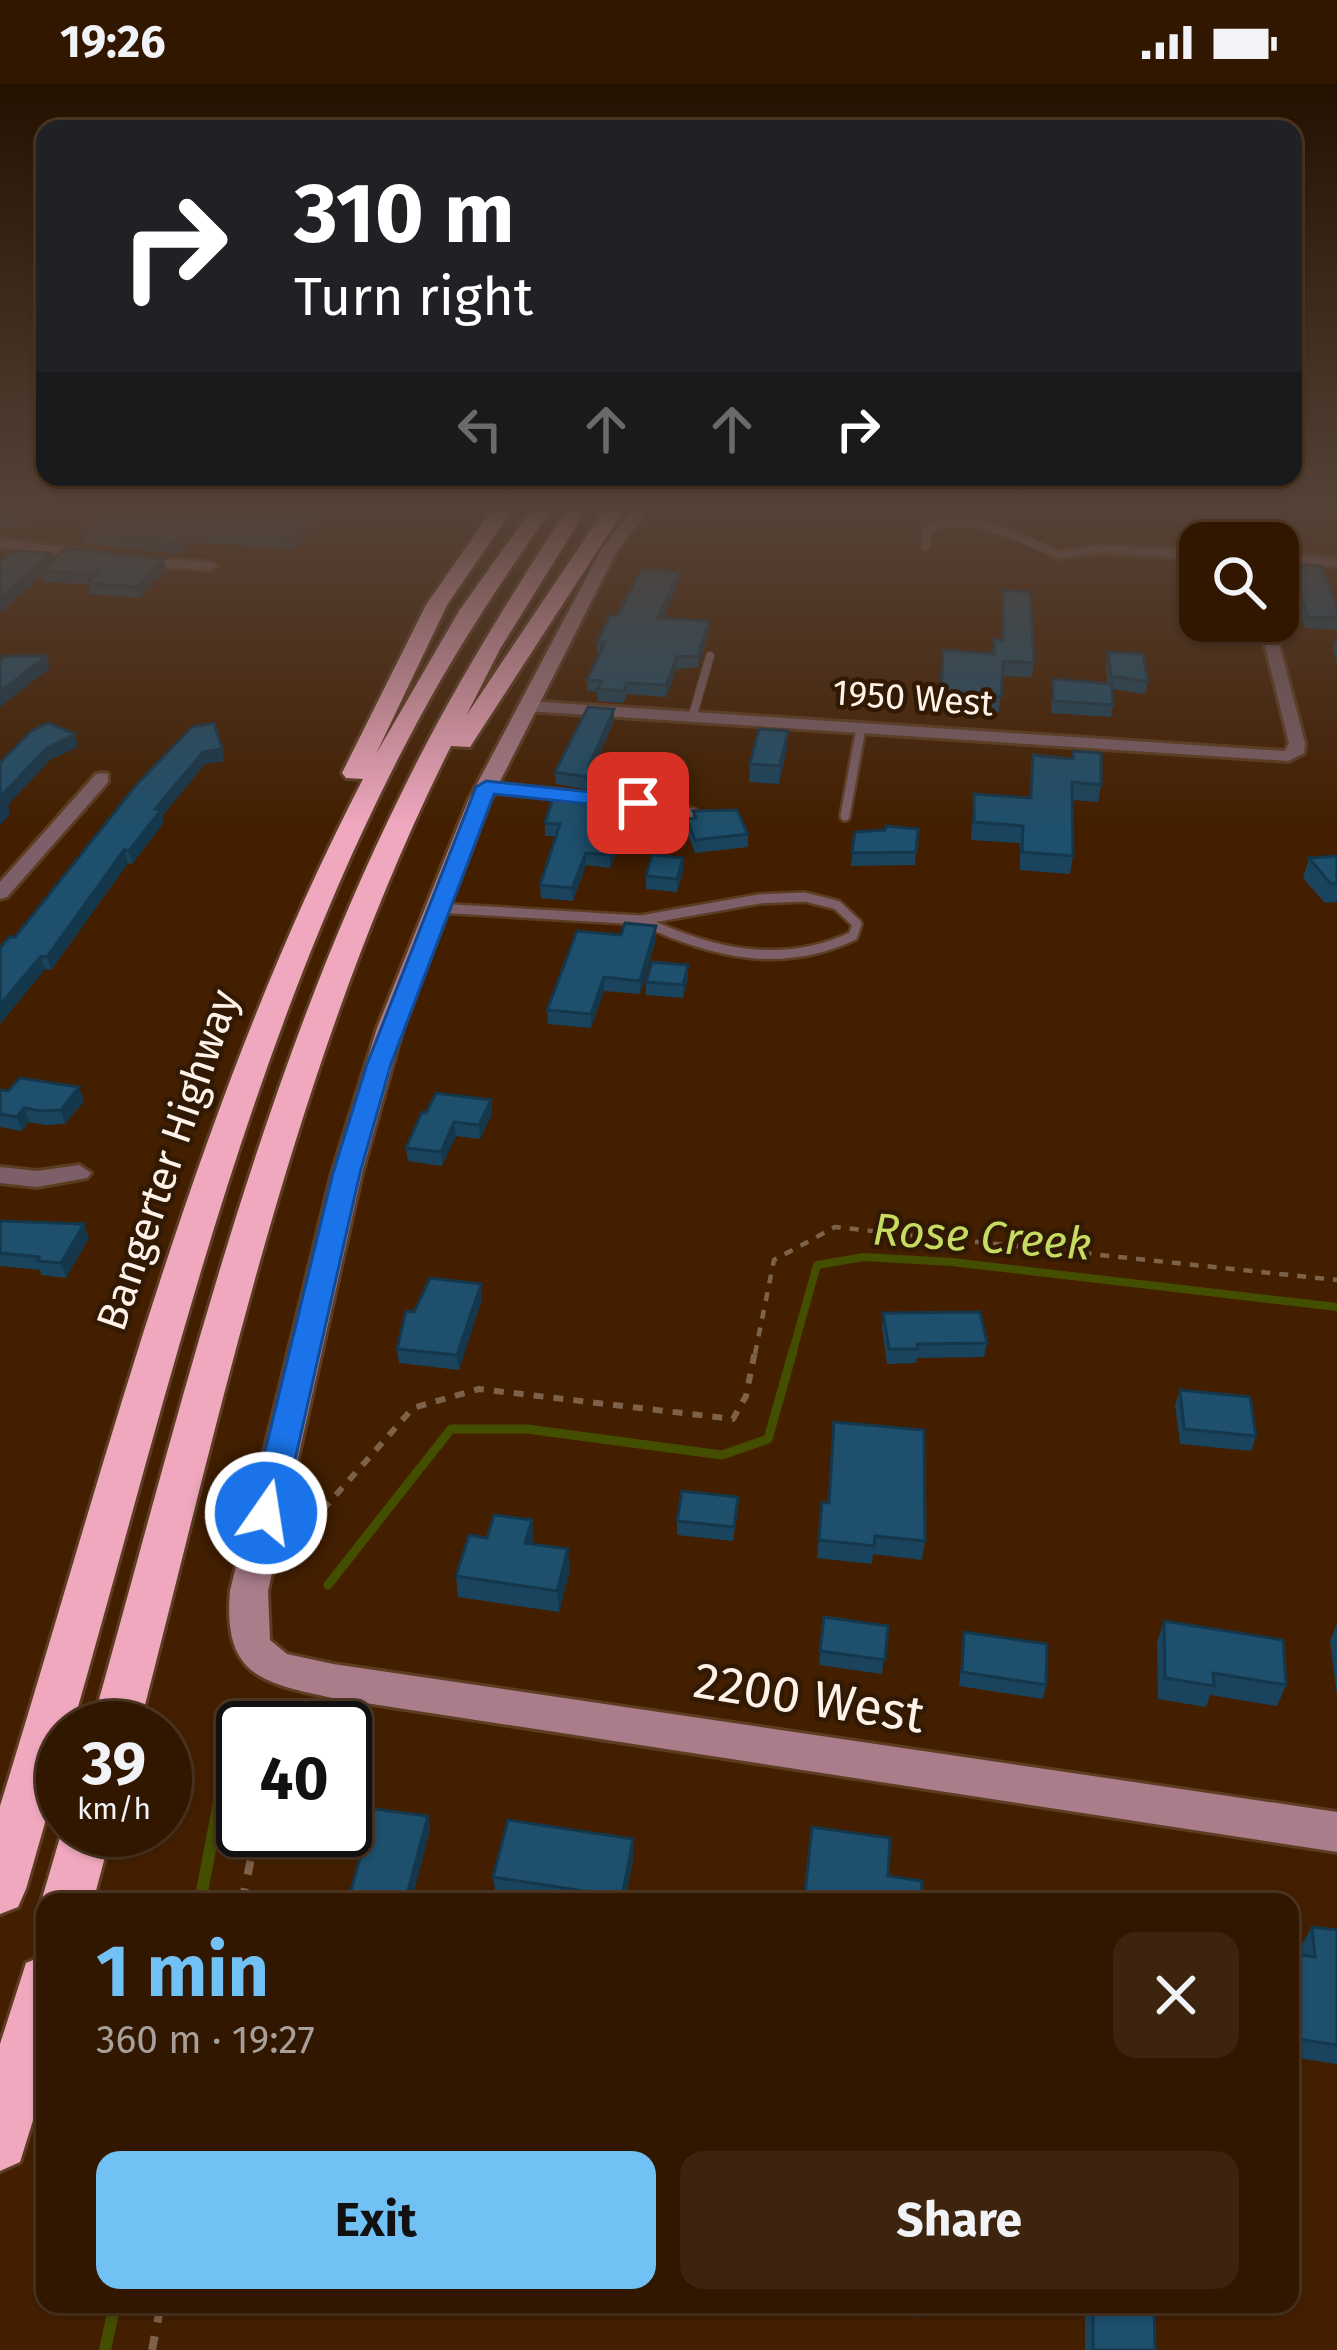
<!DOCTYPE html>
<meta charset="utf-8">
<style>
body{margin:0;font-family:"Fira Sans",sans-serif;background:#3d240f;color:#f1f3f6;height:100vh;display:flex;flex-direction:column;font-size:45px;white-space:nowrap}
*{box-sizing:border-box;margin:0}
p{font-size:39px;color:#a89f99}
.icon{flex:none;width:66px;height:66px;fill:none;stroke:currentColor;stroke-width:2;stroke-linecap:round;stroke-linejoin:round}
.map{position:relative;flex:1;overflow:hidden}
.details{position:absolute;left:36px;top:1809px;width:1263px;height:420px;display:flex;flex-direction:column;background:#321700;border-radius:24px;box-shadow:0 3px 9px #0004,0 0 0 3px #4d3622}
.details>*{flex:none}
.guide{position:absolute;left:36px;top:36px;width:1266px;height:366px;border-radius:24px;box-shadow:0 3px 9px #0004,0 0 0 3px #4d3622;background:#202124;color:#fff;overflow:hidden}
.buttons{position:absolute;left:1179px;top:438px;display:grid;gap:24px}
.buttons a{display:grid;place-items:center;width:120px;height:120px;border-radius:24px;background:#321700;box-shadow:0 3px 9px #0004,0 0 0 3px #4d3622;font-size:60px}
.speed{position:absolute;left:36px;top:1617px;display:flex;gap:24px;font-size:60px;font-weight:700;text-align:center}
.speed>*{display:grid;place-content:center;width:156px;height:156px;border-radius:50%;background:#321700;box-shadow:0 3px 9px #0004,0 0 0 3px #4d3622;line-height:1}
.speed small{font-size:30px;font-weight:400}
.speed .limit{border:6px solid #111;border-radius:18px;background:#fff;color:#111}
.pin{position:absolute;display:grid;place-items:center;width:102px;height:102px;color:#fff;margin:-51px;border-radius:24px;box-shadow:0 6px 18px #0006}
.me{position:absolute;width:132px;margin:-66px;rotate:13deg;stroke-linejoin:round;filter:drop-shadow(0 0 9px #0008)}
.turn{display:flex;align-items:center;gap:42px;height:252px;padding:0 60px;font-size:54px}
.turn .icon{width:156px;height:156px;stroke-width:2.5}
.turn b{display:block;font-size:84px;line-height:102px}
.lanes{display:flex;align-items:center;height:114px;padding:0 60px;background:#0003;justify-content:center;gap:60px;direction:ltr}
.lanes .off{opacity:.35}
.round{display:grid;place-items:center;flex:none;width:126px;height:126px;border-radius:24px;background:#3d240f}
.head{display:flex;align-items:center;justify-content:space-between;height:204px;padding:0 60px}
h1{font-size:72px;font-weight:700;line-height:90px;color:#71c1f5}
.action{display:flex;gap:24px;margin-top:auto;padding:24px 60px}
.action a{flex:1;height:138px;border-radius:24px;background:#71c1f5;color:#111;font-size:48px;font-weight:700;line-height:138px;text-align:center}
.action a+a{background:#3d240f;color:#f1f3f6}
.status{display:flex;justify-content:space-between;align-items:center;height:84px;padding:0 60px;background:#321700;direction:ltr}
.status svg{height:33px;fill:currentColor}
.map>svg:first-child{display:block}
.lines{fill:none;stroke-linecap:round;stroke-linejoin:round}
.stream-far2{stroke:#444e00;stroke-width:8}
.stream-far1{stroke:#444e00;stroke-width:9}
.stream{stroke:#444e00;stroke-width:12}
.lane-far1-casing{stroke:#5d3d21;stroke-width:10}
.lane-casing{stroke:#5d3d21;stroke-width:14}
.street-casing{stroke:#5d3d21;stroke-width:6}
.secondary-casing{stroke:#5d3d21;stroke-width:6}
.highway-casing{stroke:#5d3d21;stroke-width:6}
.path-far2{stroke:#7d6149;stroke-width:4.5;stroke-dasharray:9 9;stroke-linecap:butt}
.path-far1{stroke:#7d6149;stroke-width:6;stroke-dasharray:10 10;stroke-linecap:butt}
.path{stroke:#7d6149;stroke-width:8;stroke-dasharray:14 14;stroke-linecap:butt}
.lane-far1{stroke:#7c5f68;stroke-width:8}
.lane{stroke:#7c5f68;stroke-width:9}
.street{fill:#7c5f68;fill-rule:evenodd}
.secondary{fill:#ab7d8b;fill-rule:evenodd}
.highway{fill:#f0a8bf;fill-rule:evenodd}
.wall{fill:#1a445d}
.shaded-wall{fill:#15374c}
.building{fill:#1e4f6c;stroke:#15374c;stroke-width:3}
.route{fill:#1a73e8;stroke:#114b97;stroke-width:3}
.labels{text-anchor:middle;dominant-baseline:central;stroke-width:9;stroke-linejoin:round;paint-order:stroke}
.far-street-label{font-size:36px;fill:#fef2e9;stroke:#321903}
.street-label{font-size:42px;fill:#fef2e9;stroke:#321903}
.water-label{font-size:45px;font-style:italic;fill:#c5db61;stroke:#321903}
.near-street-label{font-size:51px;fill:#fef2e9;stroke:#321903}
</style>
<div class="status"><b>19:26</b><svg viewBox="0 0 49 12"><path d="M0 12V9h3v3zM5 12V6h3v6zM10 12V3h3v9zM15 12V0h3v12zM26 1h20v11H26zM47 4h2v5h-2z"/></svg></div>
<div class="map">
<svg width="1337" height="2266" viewBox="0 0 1337 2266">
<rect width="100%" height="100%" fill="#431f00"/>
<g class="lines">
<path class="stream-far2" d="M792 1270 817 1181 864 1173 952 1178 1337 1223"/>
<path class="stream-far1" d="M328 1501 451 1345H527L722 1371 768 1355 793 1267
M220 1711 233 1645"/>
<path class="stream" d="M200 1818 221 1708
M105 2266 115 2220"/>
<defs>
<path id="lane-far1" d="M926 462V447C967 423 1019 455 1058 470
M692 634 710 572"/>
<path id="lane" d="M486 703 569 711
M619 717 693 729
M845 732 861 644
M805 813 837 821 857 840 853 852C781 886 711 869 641 836L759 815Z
M437 824 641 836"/>
<path id="street" d="M0 455 94 467 101 471 94 475 0 463Z
M1100 461 1200 467V475L1100 469 1058 474 1051 470Z
M1278 471 1337 474V482L1278 479Z
M129 474 210 478 217 482 210 486 134 481 127 477Z
M1259 537H1273L1305 659 1304 669 1288 677 527 627 519 622 527 617 1285 667 1289 659Z
M102 689 108 690V698L7 813 0 815V798L96 690Z
M79 1081 91 1089 87 1094 37 1103 0 1099V1083L37 1087Z"/>
<path id="secondary" d="M632 426H648L617 467 490 717 403 944 362 1089 268 1507 270 1556 287 1570 333 1580 1337 1728V1768L333 1614C261 1599 223 1591 230 1507L332 1089 377 944 468 717 601 466Z"/>
<path id="highway" d="M492 426H512L447 521 376 670 459 527 531 426H551C504 493 459 561 420 633 250 946 170 1304 72 1644H63V1676L26 1805 18 1823 0 1830V1722C107 1377 196 1017 363 695L346 694 342 689 426 521Z
M566 426H586L500 565 466 632 604 426H624L470 663 451 662C297 969 225 1313 139 1644H91C180 1329 256 1002 402 708 450 609 507 518 566 426Z
M63 1743 112 1746 93 1818H45V1827L41 1818Z
M45 1871V1998L20 2078 0 2087V1960L26 1879Z"/>
</defs>
<use href="#lane-far1" class="lane-far1-casing"/>
<use href="#lane" class="lane-casing"/>
<use href="#street" class="street-casing"/>
<use href="#secondary" class="secondary-casing"/>
<use href="#highway" class="highway-casing"/>
<path class="path-far2" d="M755 1270 774 1176 835 1143 1337 1196"/>
<path class="path-far1" d="M296 1456 413 1324 479 1305 733 1335 746 1312 755 1267
M311 1644 318 1631"/>
<path class="path" d="M242 1818 257 1746
M152 2266 161 2220"/>
<use href="#lane-far1" class="lane-far1"/>
<use href="#lane" class="lane"/>
<use href="#street" class="street"/>
<use href="#secondary" class="secondary"/>
<use href="#highway" class="highway"/>
</g>
<path class="wall" d="M0 426H41L20 445 0 444Z
M104 426H363L358 432 322 430 293 465 192 458 180 470 83 460 81 448Z
M51 469 53 476 166 486 139 514 90 510 88 500 43 498 42 491 0 529Z
M1290 480 1337 523V546L1305 544 1288 491Z
M679 488V499L663 534 709 537V548L698 583 677 585 666 613 627 610 623 619 598 617 597 608 587 607V596L600 569H597V558L617 532Z
M1003 506 1034 579 1032 593 1002 592 999 628 940 623 943 566 992 570 994 555 1001 556Z
M1213 537H1237L1235 544 1214 543Z
M1336 554H1337V579L1333 565Z
M1108 568 1148 598 1145 610 1112 605 1113 621 1111 633 1051 629 1053 595 1108 599 1106 580Z
M614 625V637L594 683 618 684V697L612 710 556 700 555 688Z
M222 665 224 677 205 680 162 732 164 738 132 780 128 779 51 886 45 885 0 940V864L15 853 137 700Z
M787 665 779 700 749 698 750 680Z
M1073 667 1101 701 1098 718 1072 716 1073 772 1070 790 1020 786V759L971 756 974 710 1029 714 1033 671 1071 674Z
M693 727 748 750V763L695 769 687 748V735L693 734Z
M633 730 610 784 586 781 573 817 541 814 540 801 556 752H545V739Z
M918 745 915 781 851 782 855 748Z
M1337 772V818L1325 819 1303 794 1309 774Z
M683 774V787L677 808 646 805V792Z
M656 855 640 910 604 907 591 944 548 940 547 926Z
M688 894 683 914 646 911V898Z
M0 1006 84 1017 65 1040 46 1041 29 1038 22 1047 0 1043Z
M491 1016 492 1030 480 1055 456 1052 442 1082 408 1077 406 1064 426 1029Z
M0 1137 89 1154 66 1194 41 1191 40 1186 0 1182Z
M482 1215 459 1286 399 1279 397 1265 414 1228Z
M883 1229 987 1259 984 1273 917 1274 916 1279 887 1280 882 1244Z
M1180 1306 1256 1352 1251 1367 1180 1360 1175 1321Z
M822 1418 925 1457 922 1476 873 1470 872 1480 817 1474Z
M737 1427 733 1457 677 1451V1437Z
M532 1436 533 1460 570 1486 559 1528 458 1513 456 1492 487 1454Z
M824 1533 888 1542 882 1590 819 1581Z
M1164 1537 1286 1601 1277 1622 1210 1611 1206 1623 1158 1615 1157 1558Z
M1337 1540V1611L1330 1557Z
M964 1548 1046 1601 1043 1615 959 1602Z
M428 1732 430 1746 411 1818H350L349 1813Z
M633 1775 625 1818H530L496 1813 493 1793Z
M1312 1843 1337 1846V1980L1290 1973V1869L1302 1871 1301 1862Z
M840 2220H922L919 2233Z
M1085 2220H1154L1155 2266H1085Z"/>
<path class="shaded-wall" d="M26 426H41L20 445 17 434Z
M314 426H322V430L293 465 292 453Z
M190 447 192 458 180 470 178 458Z
M51 469 54 480 41 487 42 491 0 529V515Z
M164 475 166 486 139 514 137 503Z
M679 488V499L658 545V534Z
M709 537V548L698 583V572Z
M47 572 50 584 0 623V608Z
M677 573V585L666 613V601Z
M614 625V637L589 695V682Z
M788 647 787 665 779 700 780 682Z
M75 650 78 663 50 676 8 721 10 730 0 741V713L47 664Z
M222 665 224 677 205 680 162 732 164 738 132 780 129 767 155 725 203 668Z
M618 684V697L612 710V697Z
M632 718 633 730 610 784V771Z
M124 766 128 779 51 886 47 873Z
M586 769V781L573 817 572 804Z
M683 774V787L677 808V795Z
M656 842V855L640 910V897Z
M41 872 45 885 0 940V921Z
M688 881V894L683 914V901Z
M604 893V907L591 944V930Z
M79 1003 84 1017 65 1040 61 1026Z
M491 1016 492 1030 480 1055 479 1041Z
M24 1024 29 1038 22 1047 17 1033Z
M454 1038 456 1052 442 1082 441 1068Z
M84 1140 89 1154 66 1194 61 1179Z
M481 1200 482 1215 459 1286 457 1271Z
M532 1436 534 1457 527 1480 525 1459Z
M568 1465 570 1486 559 1528 557 1507Z
M428 1732 430 1746 411 1818H405Z
M633 1755V1775L625 1818H622Z"/>
<path class="building" d="M0 426H26L17 434 0 433Z
M104 426H314L292 453 190 447 178 458 81 448Z
M65 464 164 475 137 503 87 499 97 490 41 487Z
M12 467 51 469 0 515V477Z
M1290 480 1321 482 1337 523V534L1308 533Z
M641 486 679 488 658 534 709 537 698 572 677 573 666 601 627 599 623 607 597 605 602 597 587 596 605 558H597L610 532H617Z
M1003 506 1030 508 1034 579 1003 577 1001 613 941 608 943 566 994 570V555L1003 556Z
M1108 568 1143 570 1148 598 1111 592Z
M4 572H47L0 608V577Z
M1053 595 1112 600 1113 621 1053 617Z
M588 623 614 625 589 682 618 684 612 697 555 688Z
M48 639 75 650 47 664 0 713V679L31 647Z
M214 639 222 665 203 668 155 725 161 726 129 767 124 766 47 873 41 872 0 921V864L9 853H15L137 700 192 643Z
M759 645 788 647 780 682 750 680Z
M1073 667 1101 669V701L1072 698 1073 772 1022 768 1023 742 974 738V710L1031 714 1033 671 1073 675Z
M555 708 632 718 610 771 586 769 572 804 540 801 560 740 545 739Z
M737 726 748 750 695 756 687 735 696 734 693 727Z
M886 742 918 745 916 768 852 769 855 748 885 746Z
M652 771 683 774 677 795 646 792Z
M1337 772V799L1331 800 1309 774Z
M625 839 656 842 640 897 604 893 591 930 547 926 577 847 621 851Z
M652 878 688 881 683 901 646 898Z
M20 994 79 1003 61 1026 41 1027 24 1024 17 1033 0 1030V1006L8 1007Z
M436 1009 491 1016 479 1041 454 1038 441 1068 406 1064 422 1028 426 1029Z
M0 1137H2L84 1140 61 1179 37 1177 39 1173 0 1169Z
M430 1194 481 1200 457 1271 397 1265 406 1227 414 1228Z
M980 1228 987 1259 917 1260 918 1265H889L883 1229Z
M1180 1306 1250 1313 1256 1352 1184 1345Z
M834 1338 924 1346 925 1457 875 1452 874 1462 819 1456 822 1418 829 1419Z
M682 1407 738 1413 734 1443 677 1437Z
M494 1431 532 1436 525 1459 568 1465 557 1507 456 1492 469 1451 487 1454Z
M824 1533 888 1542 885 1576 820 1567Z
M1164 1537 1283 1556 1286 1601 1213 1589 1214 1602 1165 1594Z
M964 1548 1047 1560 1046 1601 962 1588Z
M374 1725 428 1732 405 1818H383L349 1813Z
M508 1736 633 1755 622 1813 493 1793Z
M812 1743 890 1754 888 1792 922 1797 921 1818H804Z
M1312 1843 1337 1846V1961L1290 1954V1869L1315 1873Z
M1093 2220H1154L1155 2266H1093Z"/>
<linearGradient id="sky" x2="0" y2="1"><stop stop-color="#251100"/><stop offset="0.57" stop-color="#554237"/><stop offset="1" stop-color="#554237" stop-opacity="0"/></linearGradient>
<rect width="1337" height="743" fill="url(#sky)"/>
<path class="route" d="M486 697 638 713 648 719 638 725 494 710 391 980 360 1089 283 1429 278 1438 266 1442 255 1438 250 1429 333 1089 367 980 476 703Z"/>
<g class="labels">
<g class="far-street-label">
<text transform="translate(913 614) rotate(4)">1950 West</text>
</g>
<g class="street-label">
<text transform="translate(168 1076) rotate(-71)">Bangerter Highway</text>
</g>
<g class="water-label">
<text transform="translate(982 1153) rotate(4)">Rose Creek</text>
</g>
<g class="near-street-label">
<text transform="translate(809 1614) rotate(9)">2200 West</text>
</g>
</g>
</svg>
<div class="buttons">
<a><svg class="icon" aria-label="search" viewBox="0 0 24 24"><circle cx="10" cy="10" r="6"/><path d="M15 15l6 6"/></svg></a>
</div>
<div class="speed"><div>39<small>km/h</small></div><div class="limit">40</div></div>
<div class="pin" style="left:638px;top:719px;background:#d93025"><svg class="icon" aria-label="arrive" viewBox="0 0 24 24"><path d="M6 21V4h12l-3 4 3 4H6"/></svg></div>
<svg class="me" style="left:266px;top:1429px" viewBox="-20 -20 40 40"><circle r="17" fill="#1a73e8" stroke="#fff" stroke-width="3"/><path d="M0-11L8 9 0 5-8 9z" fill="#fff"/></svg>
<div class="guide">
<div class="turn"><svg class="icon" aria-label="right" viewBox="0 0 24 24"><path d="M7 20v-9h11M14 6l5 5-5 5"/></svg><div><b>310 m</b>Turn right</div></div>
<div class="lanes"><svg class="icon off" aria-label="left" viewBox="0 0 24 24"><path d="M17 20v-9H6M10 6l-5 5 5 5"/></svg><svg class="icon off" aria-label="ahead" viewBox="0 0 24 24"><path d="M12 20V5M6 11l6-6 6 6"/></svg><svg class="icon off" aria-label="ahead" viewBox="0 0 24 24"><path d="M12 20V5M6 11l6-6 6 6"/></svg><svg class="icon" aria-label="right" viewBox="0 0 24 24"><path d="M7 20v-9h11M14 6l5 5-5 5"/></svg></div>
</div>
<section class="details">
<div class="head"><div><h1>1 min</h1><p>360 m · 19:27</p></div><a class="round"><svg class="icon" aria-label="close" viewBox="0 0 24 24"><path d="M6 6l12 12M18 6L6 18"/></svg></a></div>
<div class="action"><a>Exit</a><a>Share</a></div>
</section>
</div>
